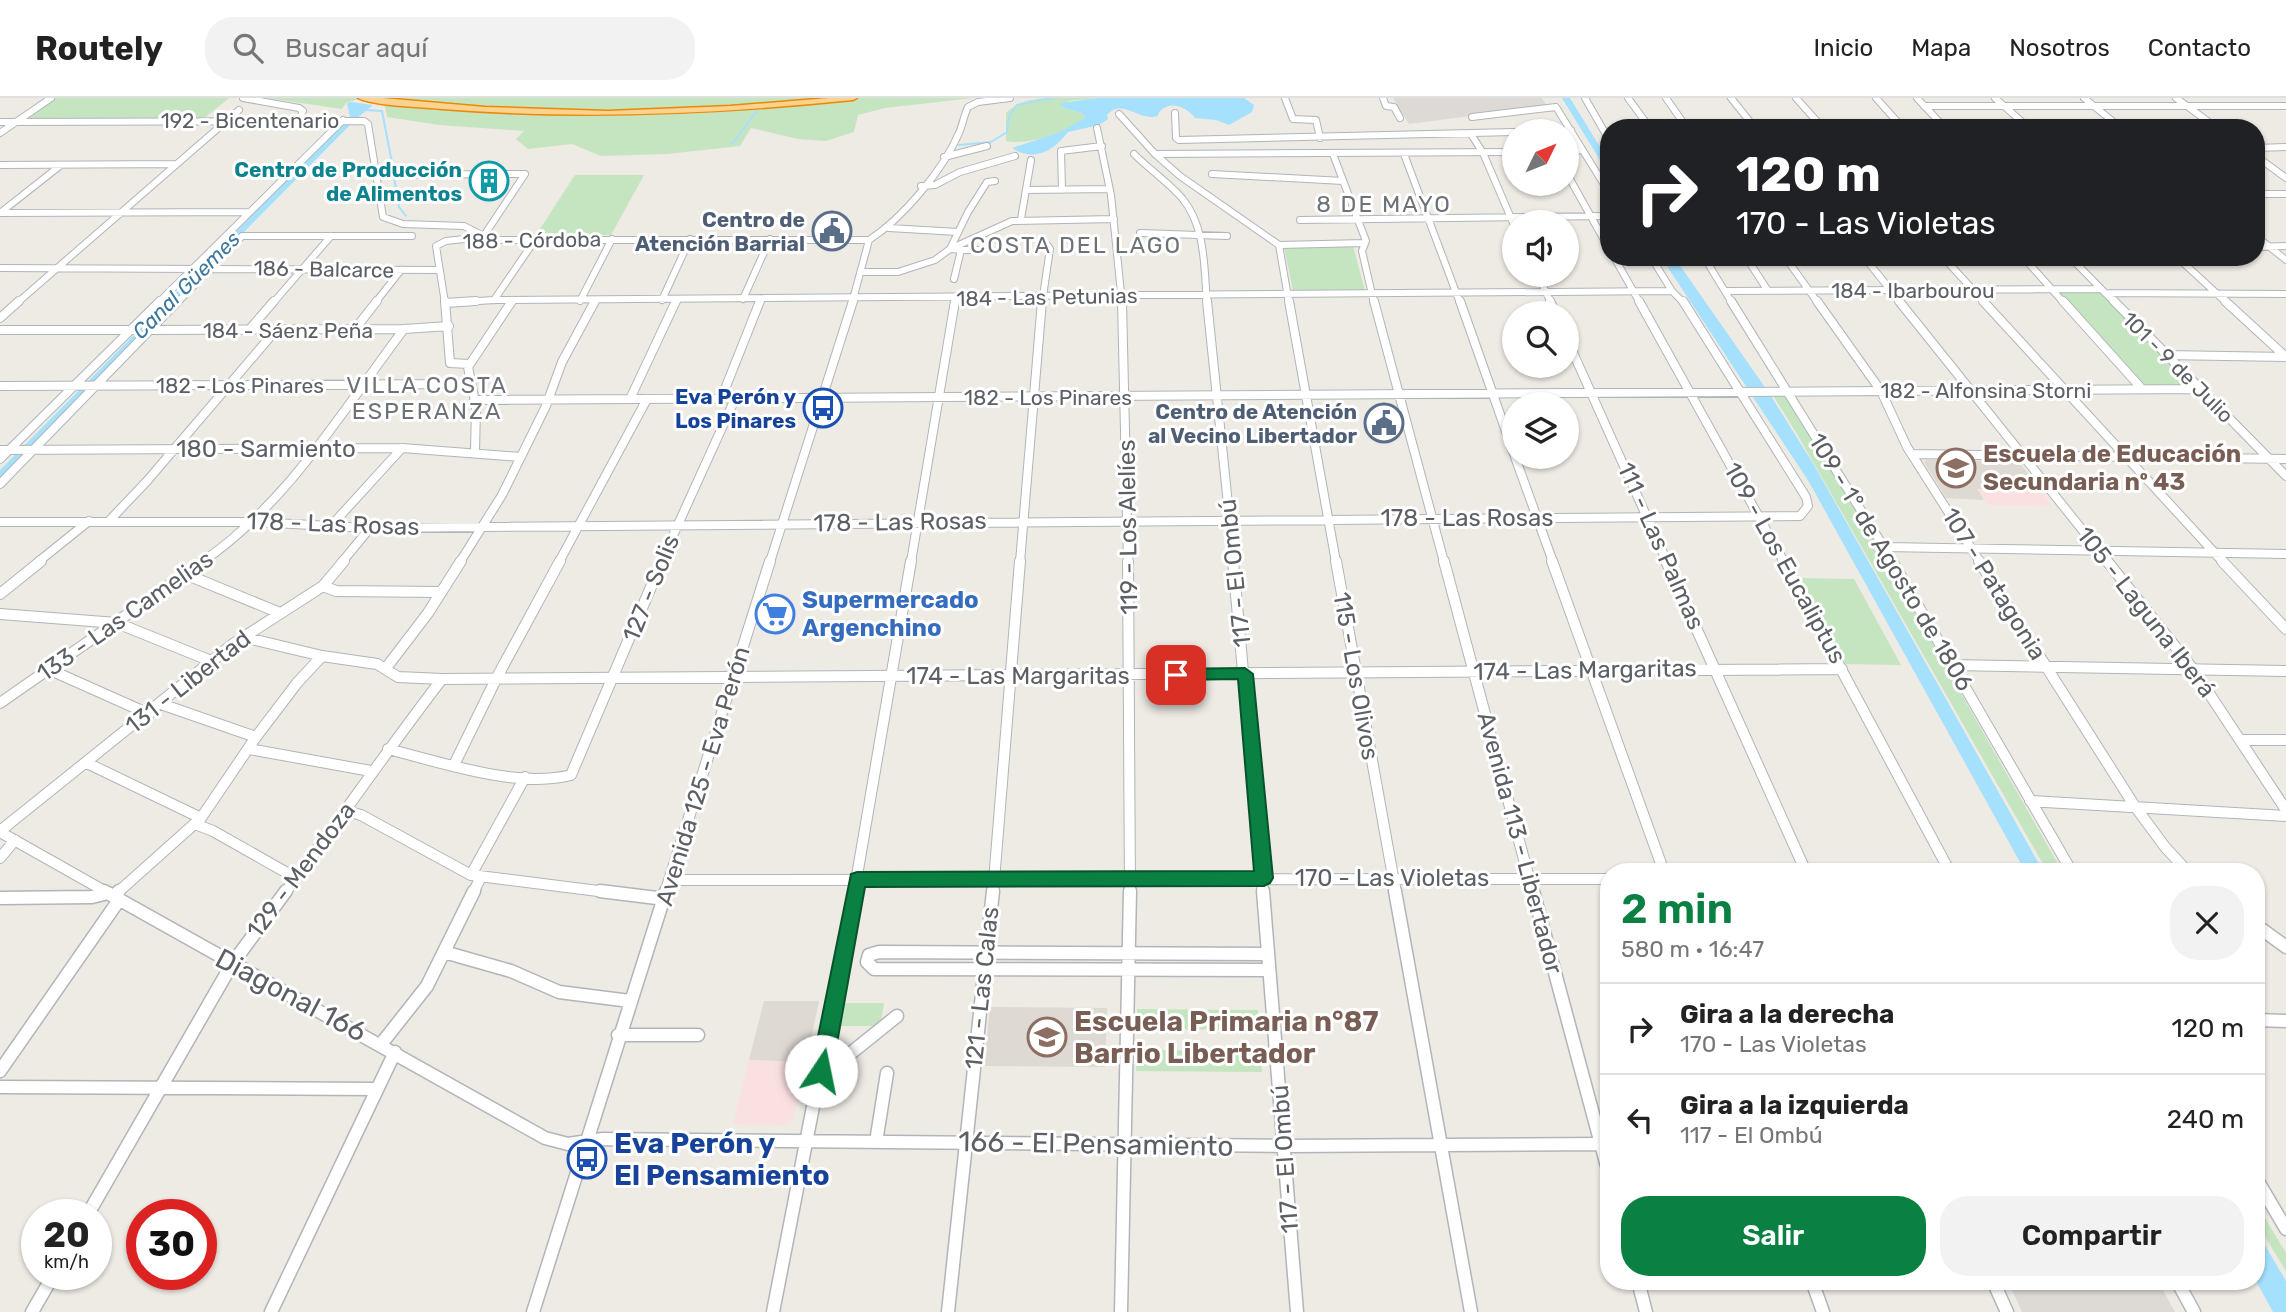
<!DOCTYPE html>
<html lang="es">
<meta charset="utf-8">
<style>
body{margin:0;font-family:Rubik,sans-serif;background:#f2f2f2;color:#222;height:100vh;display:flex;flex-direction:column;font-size:26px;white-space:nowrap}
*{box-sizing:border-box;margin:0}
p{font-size:23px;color:#767676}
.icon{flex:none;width:38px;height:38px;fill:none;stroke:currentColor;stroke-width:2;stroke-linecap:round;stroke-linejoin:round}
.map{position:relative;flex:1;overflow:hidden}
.panel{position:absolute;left:1600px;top:765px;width:665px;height:427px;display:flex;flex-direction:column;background:#fff;border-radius:28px;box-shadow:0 2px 5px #0004}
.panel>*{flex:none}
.banner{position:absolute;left:1600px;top:21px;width:665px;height:147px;border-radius:28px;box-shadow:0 2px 5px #0004;background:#202124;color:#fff;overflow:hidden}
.needle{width:46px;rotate:47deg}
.controls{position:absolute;left:1502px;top:21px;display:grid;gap:14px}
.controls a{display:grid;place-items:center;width:77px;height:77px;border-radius:50%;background:#fff;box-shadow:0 2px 5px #0004;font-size:35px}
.speed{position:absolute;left:21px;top:1101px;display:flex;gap:14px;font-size:35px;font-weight:700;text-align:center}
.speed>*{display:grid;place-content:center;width:91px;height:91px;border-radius:50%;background:#fff;box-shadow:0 2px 5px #0004;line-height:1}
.speed small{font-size:18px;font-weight:400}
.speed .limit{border:10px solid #d22;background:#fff;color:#111}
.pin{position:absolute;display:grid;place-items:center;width:60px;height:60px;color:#fff;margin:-30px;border-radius:14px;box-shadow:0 4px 10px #0006}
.me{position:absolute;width:77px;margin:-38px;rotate:11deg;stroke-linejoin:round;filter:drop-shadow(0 0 5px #0008)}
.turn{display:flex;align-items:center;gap:24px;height:147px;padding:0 21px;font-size:32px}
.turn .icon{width:91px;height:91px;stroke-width:2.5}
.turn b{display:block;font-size:49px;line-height:60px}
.round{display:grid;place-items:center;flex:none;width:74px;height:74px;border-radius:28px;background:#f2f2f2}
.summary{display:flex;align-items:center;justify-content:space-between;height:119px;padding:0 21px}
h1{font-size:42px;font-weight:600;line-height:52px;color:#0b8043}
.primary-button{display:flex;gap:14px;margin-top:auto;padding:14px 21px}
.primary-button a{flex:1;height:80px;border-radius:28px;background:#0b8043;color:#fff;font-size:28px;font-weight:600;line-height:80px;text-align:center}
.primary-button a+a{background:#f2f2f2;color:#222}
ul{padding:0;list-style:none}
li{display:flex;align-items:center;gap:21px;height:91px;padding:0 21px;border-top:2px solid #e0e0e0}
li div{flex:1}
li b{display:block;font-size:26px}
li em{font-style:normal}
header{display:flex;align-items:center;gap:42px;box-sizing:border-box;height:98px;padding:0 35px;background:#fff;border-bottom:2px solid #e0e0e0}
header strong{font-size:33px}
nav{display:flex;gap:38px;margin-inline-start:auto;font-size:24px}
.search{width:490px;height:63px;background:#f2f2f2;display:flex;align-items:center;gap:18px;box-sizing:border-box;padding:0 24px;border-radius:28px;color:#767676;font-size:26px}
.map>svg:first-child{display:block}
.industrial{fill:#dddad6}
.education{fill:#ded9d2}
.medical{fill:#fbe0e1}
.green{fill:#c5e5c1}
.water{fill:#a5e1fd}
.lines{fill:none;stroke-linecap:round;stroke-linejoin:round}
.stream{stroke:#a5e1fd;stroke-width:2}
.minor-far3-casing{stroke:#b1b5b9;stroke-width:8}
.minor-far2-casing{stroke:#b1b5b9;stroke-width:10}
.minor-far1-casing{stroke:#b1b5b9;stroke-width:12}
.minor-casing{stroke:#b1b5b9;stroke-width:15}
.highway-casing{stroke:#ed8805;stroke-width:3}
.minor-far3{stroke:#fff;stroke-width:6}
.minor-far2{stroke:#fff;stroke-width:8}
.minor-far1{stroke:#fff;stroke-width:10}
.minor{stroke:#fff;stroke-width:12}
.highway{fill:#fbd28e;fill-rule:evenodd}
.route{fill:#0b8043;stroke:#07532c;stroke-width:2}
.labels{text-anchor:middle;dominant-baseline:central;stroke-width:6;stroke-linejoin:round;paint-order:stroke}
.far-street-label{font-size:21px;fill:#5c6064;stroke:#fff}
.far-culture-label{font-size:21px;font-weight:bold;fill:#0d838f;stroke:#fff;text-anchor:end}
.far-service-label{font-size:21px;font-weight:bold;fill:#4e5e75;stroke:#fff;text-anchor:end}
.far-water-label{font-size:21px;font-style:italic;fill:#3c779e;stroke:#fff}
.far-transit-label{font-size:21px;font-weight:bold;fill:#164399;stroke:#fff;text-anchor:end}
.far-quarter-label{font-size:23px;letter-spacing:2px;fill:#6d7276;stroke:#fff}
.street-label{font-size:24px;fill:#5c6064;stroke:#fff}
.education-label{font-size:24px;font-weight:bold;fill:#785e54;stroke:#fff;text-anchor:start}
.shop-label{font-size:24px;font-weight:bold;fill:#366cbe;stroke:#fff;text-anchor:start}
.near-street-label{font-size:28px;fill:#5c6064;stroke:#fff}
.near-education-label{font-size:28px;font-weight:bold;fill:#785e54;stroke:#fff;text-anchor:start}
.near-transit-label{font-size:28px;font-weight:bold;fill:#164399;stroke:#fff;text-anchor:start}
</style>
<header>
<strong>Routely</strong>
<div class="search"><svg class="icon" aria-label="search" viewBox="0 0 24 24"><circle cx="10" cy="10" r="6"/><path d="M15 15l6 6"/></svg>Buscar aquí</div>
<nav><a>Inicio</a><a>Mapa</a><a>Nosotros</a><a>Contacto</a></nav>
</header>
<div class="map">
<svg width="2286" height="1214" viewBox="0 0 2286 1214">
<rect width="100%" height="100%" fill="#eeeae4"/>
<path class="industrial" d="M1393 0H1542L1547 8 1409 26Z
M2008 1183H2158L2175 1214H2022Z"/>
<path class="education" d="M1926 362 2014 363 2020 365 2040 392 1978 391 1984 402 1946 400 1924 364Z
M764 903H819L806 964 749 962Z
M990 909 1107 910 1105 969 984 968Z"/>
<path class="medical" d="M1977 391 2040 392 2052 408 1988 407Z
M749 962 806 964 793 1021 786 1027 733 1026Z"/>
<path class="green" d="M54 0H229L202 22H22Z
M267 0H361L346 5 342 11Z
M387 0H973L885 10 858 17 854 34 826 43 798 41 751 30 740 48 667 56 601 58 572 46 528 51 516 41 524 33 439 27 387 19 384 3Z
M1045 0H1097L1069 3 1061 9 1082 15 1085 20C1071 34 1025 48 1006 43V15C1018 3 1029 2 1045 0Z
M575 77H644L611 137H536Z
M1353 148 1365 193H1293L1284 149Z
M2057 194H2100L2190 287 2144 288Z
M1772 296 1787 298 1869 434 2062 773H2047L1797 336Z
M1799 480 1854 481 1901 567 1843 566Z
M838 905H884L880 928H834Z
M1137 911 1258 912 1259 932 1137 931Z
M1136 952 1260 953 1262 974 1136 973Z
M2256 1105 2286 1155V1173L2256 1124Z"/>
<path class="water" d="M1097 0H1244L1254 7 1252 14 1229 27 1216 22 1195 20C1188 11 1173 2 1161 12 1156 17 1161 18 1153 19 1136 20 1121 1 1107 17L1108 21 1099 27 1068 34C1054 52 1035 65 1012 50L1060 34 1085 20 1082 15 1061 9V5Z
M1562 0H1570L1608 62V75Z
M351 4 373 7 357 20 0 380V372L350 19 347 5Z
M1661 159H1674L1771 298 1814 367 2043 773H2025L1809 384Z
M2256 1132 2286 1183V1214H2273L2256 1183Z"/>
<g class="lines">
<path class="stream" d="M365 12 382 13 394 75
M732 46 757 13
M959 47 991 44 1007 34 1009 19 1017 7 1053 0
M394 79 399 109 406 118"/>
<defs>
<path id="minor-far3" d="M243 0 299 10 303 13 299 22
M1285 0 1293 21 1316 22 1320 40
M1383 0 1386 8 1394 9 1400 20
M1585 0 1608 40
M1628 0 1650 30
M1666 0 1687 30
M1731 0 1755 30
M1796 0 1823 30
M1876 0 1903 30
M1917 0 1945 30
M1995 0 2029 30
M2084 0 2121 30
M2176 0 2217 30
M1924 8H2286
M1175 15 1176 40 1179 42 1514 34
M1119 16 1155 56 1180 78 1279 147 1289 205
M1472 19 1556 9 1608 93
M0 24 364 23 368 26 383 119 403 126 464 128 491 142H869C903 120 943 72 959 35 963 26 964 17 968 9L978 4 1010 0
M1097 30 1111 97 1122 205
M1540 33 1571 32
M0 35 51 0
M1471 36 1483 55 1514 127
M2256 50 2286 49
M1566 53 1582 52
M1134 56C1149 71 1168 84 1182 100 1206 129 1204 170 1207 205
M1155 56 1514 54
M1333 56 1366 143 1362 153 1374 205
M1404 56 1460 205
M2256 58 2286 80
M944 59 987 48
M0 67 177 66
M1566 74 1608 149
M1212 76 1343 83
M374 77 525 76 483 139
M921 88 935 87 960 74 1015 58
M1027 92 1109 91
M1062 92 1061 53 1102 48
M2256 96H2286
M0 115 250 114
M0 115 61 67
M1021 121 1031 62
M1300 122 1608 118
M889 130 958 134
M1140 135 1227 138
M2256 138 2286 162
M1279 147 1365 145
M2256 149 2286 148
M950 151 1012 123 1114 121
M951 151 961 152 954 181
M961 152H982
M1614 159 1640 205
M1651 159 1672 193 1684 205
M1704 159 1732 205
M1746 159 1768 193
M1785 159 1818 205
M1864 159 1901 205
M1943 159 1985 205
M2023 159 2064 205
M2070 159 2115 205
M2177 159 2227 205
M0 170 439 172
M861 174H898L935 162 950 151 968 114 987 84 995 83
M1538 177 1551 205
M1726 193 2101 191
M2105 195 2286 196
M743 201 770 141
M494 202 535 142
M662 202 690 141
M580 203 612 141
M17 205 239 12
M158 205 343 22
M177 205 242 138H412
M273 205 331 138
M375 205 401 172
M445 205 436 148 446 143 483 139
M448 205 494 202 1672 193
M675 205 677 201
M759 205 761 201
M852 205 869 142
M955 205 956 200
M1042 205 1050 151 1048 148"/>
<path id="minor-far2" d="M445 203 450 265 469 266
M1122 203 1128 464
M1207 203 1234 464
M1289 203 1336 464
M1374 203 1444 464
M1460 203 1514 356
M1550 203 1556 215
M1639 203 1784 464
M1731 203 1893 464
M1817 203 1881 293 1907 349 1980 464
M1899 203 2108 464
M1983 203 2223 464
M2063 203 2142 291
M2114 203 2286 378
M2225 203 2286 259
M446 205 476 203
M0 220 19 203
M355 231 377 203
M0 232H134
M149 232 404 231 449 228
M249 232 274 203
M1566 239 1667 464
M2165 257 2286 259
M0 288 470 286
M630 301 676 203
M721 301 760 203
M475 302 2199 291
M0 352 402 350 521 359
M475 354 476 309 468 269 512 203
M1912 356 2286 361
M1515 359 1553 464
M0 361 160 203
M0 386 178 203
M109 423 147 383 276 232
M0 424H254L370 430 1800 418 1808 408 1806 399 1683 203
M330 429 402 350
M1884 449 2286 456
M38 464 89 423
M202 464C288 405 342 313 404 231
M342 464 370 430
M460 464 502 397 546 308 562 264 595 203
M559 464 647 301
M661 464 735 301
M770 464 853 203
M911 464 955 203
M1020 464 1042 203"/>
<path id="minor-far1" d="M1128 463 1130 795
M1233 463 1263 795
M1336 463 1396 795
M1444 463 1533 795
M1552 463 1664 774
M1666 463 1806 774
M1783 463 1950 774
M1892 463 2072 774
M1979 463 2134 707 2165 749 2188 774
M2107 463 2193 571 2286 712
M2222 463 2286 531
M185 476 280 515
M323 488 336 493 441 494
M0 496 41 463
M0 516 117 525 211 563
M243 539 322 558 377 566 398 579 442 581 1842 571
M1952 567 2286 573
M386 570 428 515 461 463
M48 571 149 616
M0 605 204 463
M161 606 256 639
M2242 642H2286
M249 651 371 673
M388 651C440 664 518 691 571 677L662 463
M87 665 201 720
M455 665 496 581 560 463
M2030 703 2286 718
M346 713 361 717 471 777 614 795
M195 726 213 733 296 780
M0 733 233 546 323 488 344 463
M0 734 108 795
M0 760 15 742
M471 777 525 679
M672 782 1608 781
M117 795 201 720 256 639 297 585 322 558
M285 795C338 724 388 651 442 581
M473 795 481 779
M665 795 770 463
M854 795 911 463
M993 795 1020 463"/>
<path id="minor" d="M104 793 545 1040 568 1046 603 1041 1285 1048 1608 1046
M600 793 665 801
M1263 793 1297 1214
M1395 793 1471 1214
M1533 793 1608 1072
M113 798 119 793
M0 800 92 799 108 795
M2256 827 2286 849
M444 854 511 873 559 894 630 903
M1268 856 879 854 869 857 867 864 874 871 1269 872
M2256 922 2286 923
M618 937H698
M382 945 427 888 474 793
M0 973 119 802
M821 973 836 967 897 918
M0 989 375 991
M876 1044 887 975
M2256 1080 2286 1131
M88 1116 232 866 286 793
M1638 1183 1646 1214
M1812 1183 1823 1214
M1993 1183 2007 1214
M2177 1183 2194 1214
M32 1214 54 1176
M271 1214 395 954
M533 1214 666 793
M773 1214 855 793
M948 1214 993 793
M1121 1214 1130 793"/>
<path id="highway" d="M358 0H382L485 9 608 13 730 8 829 0H857L853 2C716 16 580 22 442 11 423 9 373 8 358 0Z"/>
</defs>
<use href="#minor-far3" class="minor-far3-casing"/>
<use href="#minor-far2" class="minor-far2-casing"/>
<use href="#minor-far1" class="minor-far1-casing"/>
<use href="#minor" class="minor-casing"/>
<use href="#highway" class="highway-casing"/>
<use href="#minor-far3" class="minor-far3"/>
<use href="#minor-far2" class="minor-far2"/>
<use href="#minor-far1" class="minor-far1"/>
<use href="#minor" class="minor"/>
<use href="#highway" class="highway"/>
</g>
<path class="route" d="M1245 570 1253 576 1273 780 1270 785 1264 788 865 789 832 973 829 979 821 982 814 979 811 973 851 776 857 774 1254 773 1238 581 1176 582 1168 577 1176 571Z"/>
<defs>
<symbol id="building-ring" viewBox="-11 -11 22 22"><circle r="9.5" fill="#fff" stroke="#0f9aa8" stroke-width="1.5"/><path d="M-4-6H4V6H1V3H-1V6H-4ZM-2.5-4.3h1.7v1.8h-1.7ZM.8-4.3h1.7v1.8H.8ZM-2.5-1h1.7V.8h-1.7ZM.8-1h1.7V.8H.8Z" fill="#0f9aa8"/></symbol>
<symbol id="civic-ring" viewBox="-11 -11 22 22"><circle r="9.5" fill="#fff" stroke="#5c6f8a" stroke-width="1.5"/><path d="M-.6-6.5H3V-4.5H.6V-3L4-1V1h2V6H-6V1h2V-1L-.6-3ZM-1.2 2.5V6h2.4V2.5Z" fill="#5c6f8a"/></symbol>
<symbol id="bus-ring" viewBox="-11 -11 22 22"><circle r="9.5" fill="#fff" stroke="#1a4fb4" stroke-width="1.5"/><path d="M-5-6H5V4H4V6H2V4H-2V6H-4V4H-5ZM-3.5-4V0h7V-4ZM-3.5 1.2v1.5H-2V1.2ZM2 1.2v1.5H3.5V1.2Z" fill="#1a4fb4"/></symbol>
<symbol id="school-ring" viewBox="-11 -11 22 22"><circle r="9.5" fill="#fff" stroke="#8d6e63" stroke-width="1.5"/><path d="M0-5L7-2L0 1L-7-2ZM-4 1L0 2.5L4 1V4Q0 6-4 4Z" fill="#8d6e63"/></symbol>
<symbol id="supermarket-ring" viewBox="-11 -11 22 22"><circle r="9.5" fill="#fff" stroke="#3f7fe0" stroke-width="1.5"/><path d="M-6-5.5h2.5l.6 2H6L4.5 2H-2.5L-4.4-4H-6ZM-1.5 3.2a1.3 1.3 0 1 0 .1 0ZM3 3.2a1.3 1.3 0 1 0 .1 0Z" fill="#3f7fe0"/></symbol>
</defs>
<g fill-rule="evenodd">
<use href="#building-ring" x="467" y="61" width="44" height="44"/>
<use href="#civic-ring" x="810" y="111" width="44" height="44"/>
<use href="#bus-ring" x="801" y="288" width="44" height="44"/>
<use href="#civic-ring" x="1362" y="303" width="44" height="44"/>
<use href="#school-ring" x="1934" y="348" width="44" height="44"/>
<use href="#supermarket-ring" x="753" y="494" width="44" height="44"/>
<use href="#school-ring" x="1025" y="917" width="44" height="44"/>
<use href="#bus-ring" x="565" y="1039" width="44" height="44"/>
</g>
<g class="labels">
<g class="far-street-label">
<text x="250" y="22">192 - Bicentenario</text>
<text transform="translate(532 142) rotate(-1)">188 - Córdoba</text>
<text transform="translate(324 171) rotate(1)">186 - Balcarce</text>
<text x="1913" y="192">184 - Ibarbourou</text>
<text transform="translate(1047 199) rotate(-1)">184 - Las Petunias</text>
<text x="288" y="232">184 - Sáenz Peña</text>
<text transform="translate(2178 269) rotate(45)">101 - 9 de Julio</text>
<text x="240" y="287">182 - Los Pinares</text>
<text x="1986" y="292">182 - Alfonsina Storni</text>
<text x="1048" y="299">182 - Los Pinares</text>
</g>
<g class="far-culture-label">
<text x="462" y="71">Centro de Producción<tspan x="462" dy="24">de Alimentos</tspan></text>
</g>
<g class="far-service-label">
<text x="805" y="121">Centro de<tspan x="805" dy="24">Atención Barrial</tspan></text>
<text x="1357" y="313">Centro de Atención<tspan x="1357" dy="24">al Vecino Libertador</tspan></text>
</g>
<g class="far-water-label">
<text transform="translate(186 187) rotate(-45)">Canal Güemes</text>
</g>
<g class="far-transit-label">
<text x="796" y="298">Eva Perón y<tspan x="796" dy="24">Los Pinares</tspan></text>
</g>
<g class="far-quarter-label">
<text x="1384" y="106">8 DE MAYO</text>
<text x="1076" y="147">COSTA DEL LAGO</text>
<text x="427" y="287">VILLA COSTA<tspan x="427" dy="26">ESPERANZA</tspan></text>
</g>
<g class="street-label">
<text x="266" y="351">180 - Sarmiento</text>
<text x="1467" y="420">178 - Las Rosas</text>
<text transform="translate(900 424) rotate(-1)">178 - Las Rosas</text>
<text transform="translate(333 426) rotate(2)">178 - Las Rosas</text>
<text transform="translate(1128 429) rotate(-91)">119 - Los Alelíes</text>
<text transform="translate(1661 448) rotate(66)">111 - Las Palmas</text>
<text transform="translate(1891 464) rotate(59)">109 - 1° de Agosto de 1806</text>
<text transform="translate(1785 465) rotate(61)">109 - Los Eucaliptus</text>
<text transform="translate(1235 475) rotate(-96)">117 - El Ombú</text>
<text transform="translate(1994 486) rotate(58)">107 - Patagonia</text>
<text transform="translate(651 490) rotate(-68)">127 - Solis</text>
<text transform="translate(2146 514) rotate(52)">105 - Laguna Iberá</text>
<text transform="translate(125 518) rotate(-35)">133 - Las Camelias</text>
<text transform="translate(1585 572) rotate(-1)">174 - Las Margaritas</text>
<text x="1018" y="578">174 - Las Margaritas</text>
<text transform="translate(1356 578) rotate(80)">115 - Los Olivos</text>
<text transform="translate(188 584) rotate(-38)">131 - Libertad</text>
<text transform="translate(703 678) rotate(-73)">Avenida 125 - Eva Perón</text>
<text transform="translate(1520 745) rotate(75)">Avenida 113 - Libertador</text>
<text transform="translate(301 772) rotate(-53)">129 - Mendoza</text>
<text x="1392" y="780">170 - Las Violetas</text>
<text transform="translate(982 890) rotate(-84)">121 - Las Calas</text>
<text transform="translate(1285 1061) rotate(-94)">117 - El Ombú</text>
</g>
<g class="education-label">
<text x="1983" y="356">Escuela de Educación<tspan x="1983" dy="28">Secundaria nº 43</tspan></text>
</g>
<g class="shop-label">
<text x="802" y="502">Supermercado<tspan x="802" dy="28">Argenchino</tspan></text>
</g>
<g class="near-street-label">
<text transform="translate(291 897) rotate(28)">Diagonal 166</text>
<text transform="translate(1096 1046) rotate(1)">166 - El Pensamiento</text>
</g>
<g class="near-education-label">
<text x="1074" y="923">Escuela Primaria n°87<tspan x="1074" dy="32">Barrio Libertador</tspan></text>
</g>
<g class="near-transit-label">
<text x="614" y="1045">Eva Perón y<tspan x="614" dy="32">El Pensamiento</tspan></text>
</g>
</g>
</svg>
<div class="controls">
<a><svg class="needle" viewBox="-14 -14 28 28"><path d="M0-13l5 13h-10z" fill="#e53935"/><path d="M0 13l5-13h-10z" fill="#767676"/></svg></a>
<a><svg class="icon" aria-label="sound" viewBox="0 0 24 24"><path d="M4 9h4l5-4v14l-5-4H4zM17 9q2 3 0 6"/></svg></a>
<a><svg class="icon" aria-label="search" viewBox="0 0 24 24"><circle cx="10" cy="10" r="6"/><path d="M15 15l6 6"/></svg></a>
<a><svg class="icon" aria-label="layers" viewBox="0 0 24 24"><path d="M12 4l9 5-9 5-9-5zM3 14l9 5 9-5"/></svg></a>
</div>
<div class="speed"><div>20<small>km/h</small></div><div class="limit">30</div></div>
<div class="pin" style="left:1176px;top:577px;background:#d93025"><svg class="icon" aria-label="arrive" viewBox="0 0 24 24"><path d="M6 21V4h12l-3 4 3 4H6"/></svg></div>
<svg class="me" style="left:821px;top:973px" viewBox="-20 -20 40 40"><circle r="19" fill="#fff"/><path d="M0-13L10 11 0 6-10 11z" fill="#0b8043"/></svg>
<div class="banner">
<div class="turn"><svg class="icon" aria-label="right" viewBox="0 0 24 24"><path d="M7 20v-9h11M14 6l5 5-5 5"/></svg><div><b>120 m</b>170 - Las Violetas</div></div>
</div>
<section class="panel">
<div class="summary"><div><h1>2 min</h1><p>580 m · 16:47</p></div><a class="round"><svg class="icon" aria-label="close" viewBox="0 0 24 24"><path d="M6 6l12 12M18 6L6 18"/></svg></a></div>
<ul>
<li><svg class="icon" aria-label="right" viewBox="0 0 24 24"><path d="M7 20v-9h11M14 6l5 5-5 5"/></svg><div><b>Gira a la derecha</b><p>170 - Las Violetas</p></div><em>120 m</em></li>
<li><svg class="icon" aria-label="left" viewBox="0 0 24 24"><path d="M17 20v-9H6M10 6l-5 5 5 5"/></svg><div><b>Gira a la izquierda</b><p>117 - El Ombú</p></div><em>240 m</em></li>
</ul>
<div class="primary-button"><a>Salir</a><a>Compartir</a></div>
</section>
</div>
